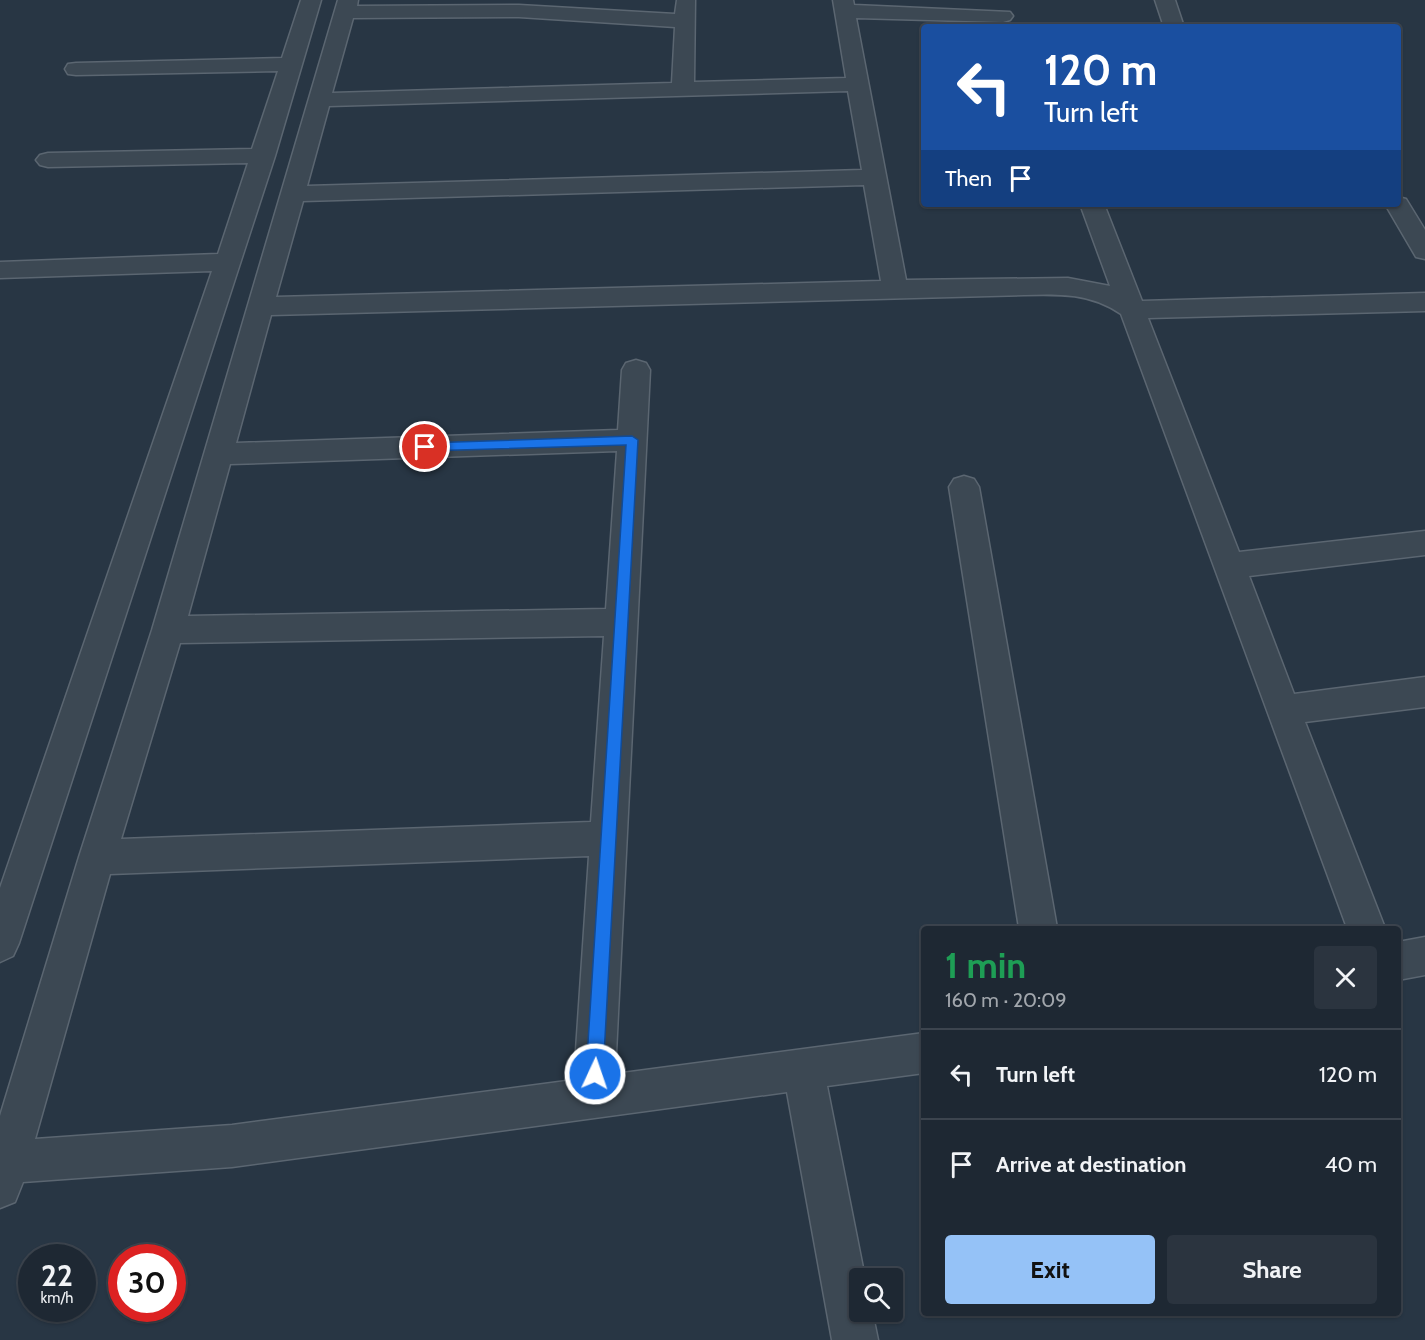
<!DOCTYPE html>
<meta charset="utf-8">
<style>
body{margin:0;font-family:Cabin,sans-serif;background:#2b343f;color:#f1f3f6;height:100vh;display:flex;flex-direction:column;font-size:22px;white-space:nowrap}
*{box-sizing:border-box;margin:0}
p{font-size:20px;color:#a1a6ac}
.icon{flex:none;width:33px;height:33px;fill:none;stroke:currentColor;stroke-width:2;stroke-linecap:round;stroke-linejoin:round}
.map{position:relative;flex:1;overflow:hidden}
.drawer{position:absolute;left:921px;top:926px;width:480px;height:390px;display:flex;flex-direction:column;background:#1e2833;border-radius:6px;box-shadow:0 2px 4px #0004,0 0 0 2px #3c444e}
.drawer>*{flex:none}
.banner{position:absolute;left:921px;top:24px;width:480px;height:183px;border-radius:6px;box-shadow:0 2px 4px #0004,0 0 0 2px #3c444e;background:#1a4fa0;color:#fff;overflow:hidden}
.fabs{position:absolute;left:849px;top:1268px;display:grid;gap:12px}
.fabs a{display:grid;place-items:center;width:54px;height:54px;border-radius:6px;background:#1e2833;box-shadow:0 2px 4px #0004,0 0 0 2px #3c444e;font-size:30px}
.speed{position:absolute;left:18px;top:1244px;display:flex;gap:12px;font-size:30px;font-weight:700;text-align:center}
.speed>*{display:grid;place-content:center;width:78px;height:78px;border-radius:50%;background:#1e2833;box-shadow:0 2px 4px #0004,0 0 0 2px #3c444e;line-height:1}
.speed small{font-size:15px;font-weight:400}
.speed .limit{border:9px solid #d22;background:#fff;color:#111}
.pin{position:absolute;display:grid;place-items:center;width:51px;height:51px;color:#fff;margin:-26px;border:3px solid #fff;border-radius:50%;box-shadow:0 2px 6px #0007}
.me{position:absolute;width:66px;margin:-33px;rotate:3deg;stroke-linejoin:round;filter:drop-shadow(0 0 4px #0008)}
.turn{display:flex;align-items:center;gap:21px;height:126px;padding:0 24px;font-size:27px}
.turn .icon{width:78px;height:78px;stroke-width:2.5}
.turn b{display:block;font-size:42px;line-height:51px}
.then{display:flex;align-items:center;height:57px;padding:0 24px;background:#0003;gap:12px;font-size:22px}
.round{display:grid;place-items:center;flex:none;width:63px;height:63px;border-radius:6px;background:#2b343f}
.summary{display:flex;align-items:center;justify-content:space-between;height:102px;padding:0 24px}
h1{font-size:36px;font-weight:700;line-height:45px;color:#1e9e55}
.button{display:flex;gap:12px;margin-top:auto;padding:12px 24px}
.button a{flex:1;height:69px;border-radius:6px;background:#95c2f7;color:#111;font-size:24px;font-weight:700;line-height:69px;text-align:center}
.button a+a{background:#2b343f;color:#f1f3f6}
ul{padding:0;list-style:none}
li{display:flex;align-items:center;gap:18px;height:90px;padding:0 24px;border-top:2px solid #3c444e}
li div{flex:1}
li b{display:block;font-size:22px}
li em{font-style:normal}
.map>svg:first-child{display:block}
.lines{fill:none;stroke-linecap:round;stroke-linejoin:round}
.minor-casing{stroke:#5b6671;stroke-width:3}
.minor{fill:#3c4853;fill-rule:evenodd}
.route{fill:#1a73e8;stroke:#114b97;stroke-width:1.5}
</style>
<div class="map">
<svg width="1425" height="1340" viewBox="0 0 1425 1340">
<rect width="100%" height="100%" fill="#283644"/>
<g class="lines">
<defs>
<path id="minor" d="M301 0H321L275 156 19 943 13 956 0 962V888L212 271 0 278V262L218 254 248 163 48 167 40 165 36 160 40 155 48 153 252 149 278 71 76 75 68 74 65 69 68 64 76 63 282 58Z
M338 0H358L357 6 519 5 675 14 677 0H695L694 82 846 78 833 0H853L854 5 1010 12 1013 16 1010 20 1003 22 856 18 906 280 1068 278 1110 286 1080 204H1104L1142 301 1425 293V311L1148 318 1239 552 1425 531V555L1249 576 1294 694 1425 677V707L1305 722 1385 928H1347L1121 314C1090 293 1060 294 1024 295L271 315 236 443 618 430 622 370 626 363 636 360 646 363 650 370 615 1074 924 1033V1073L827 1086 865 1278H860V1311H872L878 1340H832L787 1092 232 1167 23 1182 15 1202 0 1208V1116L79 857 152 630ZM519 17 675 27 672 83 332 93 353 18ZM848 91 862 170 307 186 329 106ZM864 185 881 281 276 297 303 201ZM617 451 606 609 188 616 230 464ZM604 636 591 822 121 839 180 643ZM589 856 574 1080 232 1125 35 1139 110 874Z
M1155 0H1175L1184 27H1164Z
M1398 197 1406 199 1425 230V259L1416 257 1385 204H1398Z
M964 476 974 479 979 487 1057 928H1019L949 487 954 479Z
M1425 937V975L1398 980V942Z"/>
</defs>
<use href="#minor" class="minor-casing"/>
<use href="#minor" class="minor"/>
</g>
<path class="route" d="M632 436 638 440 603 1074 601 1080 595 1082 589 1080 586 1074 626 445 425 451 419 447 425 443Z"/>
</svg>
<div class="fabs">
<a><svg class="icon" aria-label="search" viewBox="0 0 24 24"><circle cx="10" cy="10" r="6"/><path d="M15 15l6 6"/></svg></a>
</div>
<div class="speed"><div>22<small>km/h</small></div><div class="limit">30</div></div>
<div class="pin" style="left:425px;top:447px;background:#d93025"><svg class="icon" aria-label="arrive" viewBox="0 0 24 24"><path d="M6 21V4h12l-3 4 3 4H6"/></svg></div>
<svg class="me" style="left:595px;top:1074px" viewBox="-20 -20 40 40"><circle r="17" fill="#1a73e8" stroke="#fff" stroke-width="3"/><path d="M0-11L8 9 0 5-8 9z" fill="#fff"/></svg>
<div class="banner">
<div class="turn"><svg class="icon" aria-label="left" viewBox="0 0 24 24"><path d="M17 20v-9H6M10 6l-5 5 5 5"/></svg><div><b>120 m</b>Turn left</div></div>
<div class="then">Then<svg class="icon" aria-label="arrive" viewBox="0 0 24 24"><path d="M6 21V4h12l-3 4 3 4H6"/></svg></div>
</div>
<section class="drawer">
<div class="summary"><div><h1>1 min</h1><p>160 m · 20:09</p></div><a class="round"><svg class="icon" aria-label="close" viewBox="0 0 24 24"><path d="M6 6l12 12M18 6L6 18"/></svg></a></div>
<ul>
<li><svg class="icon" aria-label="left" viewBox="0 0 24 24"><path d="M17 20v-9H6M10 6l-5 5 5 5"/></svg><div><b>Turn left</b></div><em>120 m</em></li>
<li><svg class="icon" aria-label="arrive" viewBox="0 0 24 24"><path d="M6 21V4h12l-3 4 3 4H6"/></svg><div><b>Arrive at destination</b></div><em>40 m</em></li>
</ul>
<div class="button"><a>Exit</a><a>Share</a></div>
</section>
</div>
